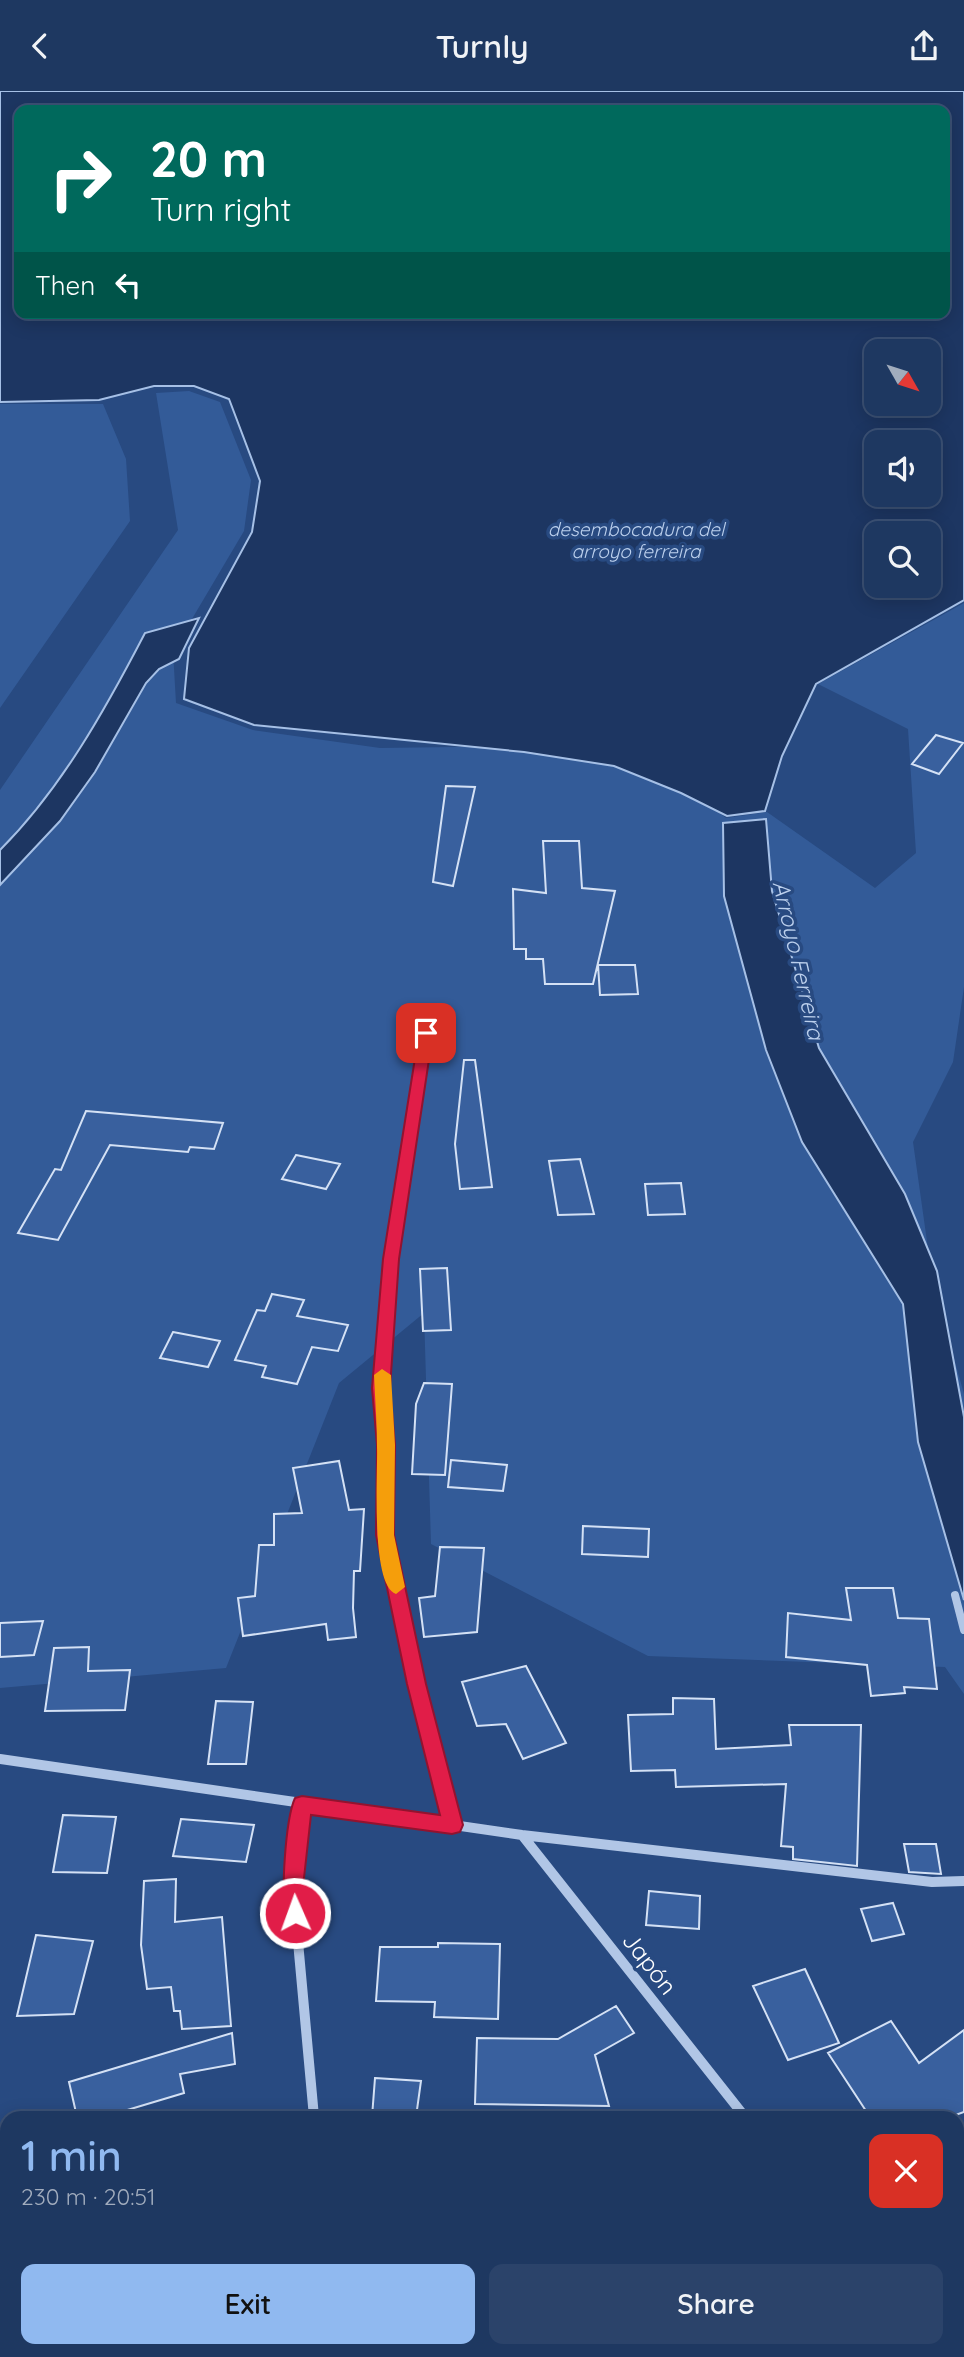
<!DOCTYPE html>
<meta charset="utf-8">
<style>
body{margin:0;font-family:Quicksand,sans-serif;background:#2b436a;color:#f1f3f6;height:100vh;display:flex;flex-direction:column;font-size:26px;white-space:nowrap}
*{box-sizing:border-box;margin:0}
p{font-size:23px;color:#a1acbd}
.icon{flex:none;width:38px;height:38px;fill:none;stroke:currentColor;stroke-width:2;stroke-linecap:round;stroke-linejoin:round}
.map{position:relative;flex:1;overflow:hidden}
.side{position:absolute;left:0px;top:2020px;width:964px;height:247px;display:flex;flex-direction:column;background:#1e3861;border-radius:21px 21px 0 0;box-shadow:0 4px 18px #0003,0 0 0 2px #3c5276}
.side>*{flex:none}
.hud{position:absolute;left:14px;top:14px;width:936px;height:214px;border-radius:14px;box-shadow:0 4px 18px #0003,0 0 0 2px #3c5276;background:#00695c;color:#fff;overflow:hidden}
.needle{width:46px;rotate:129deg}
.tools{position:absolute;left:864px;top:248px;display:grid;gap:14px}
.tools a{display:grid;place-items:center;width:77px;height:77px;border-radius:14px;background:#1e3861;box-shadow:0 4px 18px #0003,0 0 0 2px #3c5276;font-size:35px}
.pin{position:absolute;display:grid;place-items:center;width:60px;height:60px;color:#fff;margin:-30px;border-radius:14px;box-shadow:0 4px 10px #0006}
.me{position:absolute;width:77px;margin:-38px;rotate:358deg;stroke-linejoin:round;filter:drop-shadow(0 0 5px #0008)}
.turn{display:flex;align-items:center;gap:24px;height:147px;padding:0 21px;font-size:32px}
.turn .icon{width:91px;height:91px;stroke-width:2.5}
.turn b{display:block;font-size:49px;line-height:60px}
.then{display:flex;align-items:center;height:66px;padding:0 21px;background:#0003;gap:14px;font-size:26px}
.round{display:grid;place-items:center;flex:none;width:74px;height:74px;border-radius:14px;background:#2b436a}
.head{display:flex;align-items:center;justify-content:space-between;height:119px;padding:0 21px}
h1{font-size:42px;font-weight:600;line-height:52px;color:#90b9f0}
.primary-button{display:flex;gap:14px;margin-top:auto;padding:14px 21px}
.primary-button a{flex:1;height:80px;border-radius:14px;background:#90b9f0;color:#111;font-size:28px;font-weight:600;line-height:80px;text-align:center}
.primary-button a+a{background:#2b436a;color:#f1f3f6}
header{display:flex;justify-content:space-between;align-items:center;height:91px;padding:0 21px;background:#1e3861;font-size:32px;font-weight:600}
.map>svg:first-child{display:block}
.green{fill:#335b98}
.water{fill:#1d3662;stroke:#a6c0e6;stroke-width:2;fill-rule:evenodd}
.building{fill:#39609e;stroke:#d4e1f5;stroke-width:2}
.lines{fill:none;stroke-linecap:round;stroke-linejoin:round}
.minor-far2{stroke:#b1c6e6;stroke-width:6}
.minor-far1{stroke:#b1c6e6;stroke-width:8}
.minor{stroke:#b1c6e6;stroke-width:10}
.route{fill:#e11d48;stroke:#92132f;stroke-width:2}
.slow{fill:#f59e0b}
.labels{text-anchor:middle;dominant-baseline:central;stroke-width:7;stroke-linejoin:round;paint-order:stroke}
.far-water-label{font-size:19px;font-style:italic;fill:#bcd0ed;stroke:#284a81}
.water-label{font-size:23px;font-style:italic;fill:#bcd0ed;stroke:#284a81}
.near-street-label{font-size:24px;fill:#fff;stroke:#284a81}
</style>
<header><svg class="icon" aria-label="back" viewBox="0 0 24 24"><path d="M15 5l-7 7 7 7"/></svg>Turnly<svg class="icon" aria-label="share" viewBox="0 0 24 24"><path d="M12 15V3M7 8l5-5 5 5M5 13v7h14v-7"/></svg></header>
<div class="map">
<svg width="964" height="2266" viewBox="0 0 964 2266">
<rect width="100%" height="100%" fill="#284a81"/>
<path class="green" d="M189 300 220 311 251 389 244 440 173 560 176 612 253 639 380 657 524 655 612 664 687 697 726 727 767 721 875 797 916 762 908 638 818 593 964 512V896L953 971 913 1051 933 1193 964 1303V1603L945 1576 648 1565 431 1453 424 1222 339 1292 226 1577 0 1597V699L178 439 156 302Z
M0 313H103L126 368 130 430 0 617Z
M7 2101V2204L0 2210V2103Z"/>
<path class="water" d="M0 0H964V509L816 593 782 665 765 720 727 725 681 702 614 675 524 661 254 634 184 608 189 557 252 441 260 390 229 308 194 295H154L99 309 0 311ZM19 19H945V222H19ZM877 261H929V313H877ZM877 352H929V404H877ZM877 443H929V495H877Z
M199 527 179 568 159 578 146 592 95 681 60 730 0 794V759C61 698 105 619 145 542Z
M766 728 772 800 819 957 905 1103 937 1180 964 1326V1509L918 1351 903 1213 802 1051 766 959 724 805 723 732Z"/>
<path class="building" d="M936 644 963 652 939 683 912 673Z
M446 695 475 696 453 795 433 791Z
M543 750H579L582 797 615 800 593 893H545L543 868H526V858H514L513 798 546 802Z
M598 874H635L638 903 600 904Z
M464 969H475L492 1096 460 1098 455 1053Z
M86 1020 223 1032 214 1058 190 1056 188 1061 110 1054 58 1149 18 1142 55 1078 61 1079Z
M296 1064 340 1073 326 1098 282 1088Z
M580 1068 594 1123 558 1124 549 1070Z
M681 1092 685 1123 648 1124 645 1093Z
M447 1177 451 1239 423 1240 420 1178Z
M272 1203 304 1209 297 1225 348 1234 338 1260 312 1256 297 1293 262 1286 266 1275 235 1269 257 1219 265 1220Z
M173 1241 220 1250 208 1276 160 1267Z
M424 1292 452 1293 445 1384 412 1383 416 1313Z
M451 1369 507 1374 503 1400 448 1396Z
M339 1370 349 1419 364 1418 360 1480H354L353 1517 356 1546 328 1549 326 1533 243 1545 238 1507 255 1505 259 1454H274V1423L302 1422 293 1377Z
M583 1435 649 1438 648 1466 582 1463Z
M440 1456 484 1457 477 1541 424 1546 419 1507 435 1505Z
M846 1497H893L898 1527 929 1528 937 1598 904 1596 905 1602 871 1605 867 1574 786 1566 788 1522 851 1529Z
M43 1530 34 1564 0 1566V1532Z
M89 1556 88 1580 130 1579 125 1619 45 1620 54 1557Z
M526 1575 566 1652 523 1668 506 1633 477 1635 462 1591Z
M673 1607 714 1608 716 1658 791 1654 789 1634H861L857 1775 793 1768V1756L781 1755 786 1693 676 1696 675 1679 631 1680 628 1624 673 1623Z
M216 1610 253 1611 246 1673H208Z
M63 1724 116 1726 107 1782 53 1781Z
M181 1728 254 1734 246 1771 173 1765Z
M904 1753H936L941 1783 909 1781Z
M176 1788 175 1831 222 1826 231 1935 182 1938 180 1920H174L171 1896 147 1898 141 1854 144 1790Z
M649 1800 700 1805 699 1838 646 1834Z
M893 1812 904 1843 872 1850 861 1818Z
M36 1844 93 1850 74 1923 17 1925Z
M438 1852 500 1853 498 1928 434 1926 435 1911 376 1910 380 1856H438Z
M805 1878 839 1952 788 1969 753 1895Z
M616 1915 634 1942 595 1964 609 2015 475 2013 477 1947 558 1948Z
M891 1930 919 1972 964 1939V2021L950 2026H870L828 1962Z
M232 1942 235 1973 180 1983 184 2002 104 2026H77L69 1991Z
M375 1987 421 1990 416 2026H372Z"/>
<g class="lines">
<path class="minor-far2" d="M410 1049 429 925"/>
<path class="minor-far1" d="M410 1047 391 1168 381 1297 386 1354 385 1444 416 1589
M955 1504 964 1539"/>
<path class="minor" d="M416 1587 452 1734
M0 1668 522 1744 932 1791 964 1790
M302 1713 293 1796 314 2026
M522 1744 745 2026
M335 2259 336 2266
M916 2259 920 2266"/>
</g>
<path class="route" d="M426 938 433 942 399 1168 390 1297 395 1354 394 1444 426 1593 463 1734 460 1741 452 1743 311 1724 303 1796 306 1822 303 1828 295 1831 288 1828C279 1809 286 1727 295 1707L302 1705 440 1724 407 1593 376 1444 377 1354 372 1297 383 1168 419 942Z"/>
<path class="slow" d="M382 1278 391 1284 395 1354 394 1444 405 1496 396 1503C370 1494 378 1381 377 1356 377 1332 375 1308 374 1284Z"/>
<g class="labels">
<g class="far-water-label">
<text x="636" y="438">desembocadura del<tspan x="636" dy="22">arroyo ferreira</tspan></text>
</g>
<g class="water-label">
<text transform="translate(799 869) rotate(77)">Arroyo Ferreira</text>
</g>
<g class="near-street-label">
<text transform="translate(650 1872) rotate(52)">Japón</text>
</g>
</g>
</svg>
<div class="tools">
<a><svg class="needle" viewBox="-14 -14 28 28"><path d="M0-13l5 13h-10z" fill="#e53935"/><path d="M0 13l5-13h-10z" fill="#a1acbd"/></svg></a>
<a><svg class="icon" aria-label="sound" viewBox="0 0 24 24"><path d="M4 9h4l5-4v14l-5-4H4zM17 9q2 3 0 6"/></svg></a>
<a><svg class="icon" aria-label="search" viewBox="0 0 24 24"><circle cx="10" cy="10" r="6"/><path d="M15 15l6 6"/></svg></a>
</div>
<div class="pin" style="left:426px;top:942px;background:#d93025"><svg class="icon" aria-label="arrive" viewBox="0 0 24 24"><path d="M6 21V4h12l-3 4 3 4H6"/></svg></div>
<svg class="me" style="left:295px;top:1822px" viewBox="-20 -20 40 40"><circle r="17" fill="#e11d48" stroke="#fff" stroke-width="3"/><path d="M0-11L8 9 0 5-8 9z" fill="#fff"/></svg>
<div class="hud">
<div class="turn"><svg class="icon" aria-label="right" viewBox="0 0 24 24"><path d="M7 20v-9h11M14 6l5 5-5 5"/></svg><div><b>20 m</b>Turn right</div></div>
<div class="then">Then<svg class="icon" aria-label="left" viewBox="0 0 24 24"><path d="M17 20v-9H6M10 6l-5 5 5 5"/></svg></div>
</div>
<section class="side">
<div class="head"><div><h1>1 min</h1><p>230 m · 20:51</p></div><a class="round" style="background:#d93025;color:#fff"><svg class="icon" aria-label="close" viewBox="0 0 24 24"><path d="M6 6l12 12M18 6L6 18"/></svg></a></div>
<div class="primary-button"><a>Exit</a><a>Share</a></div>
</section>
</div>
